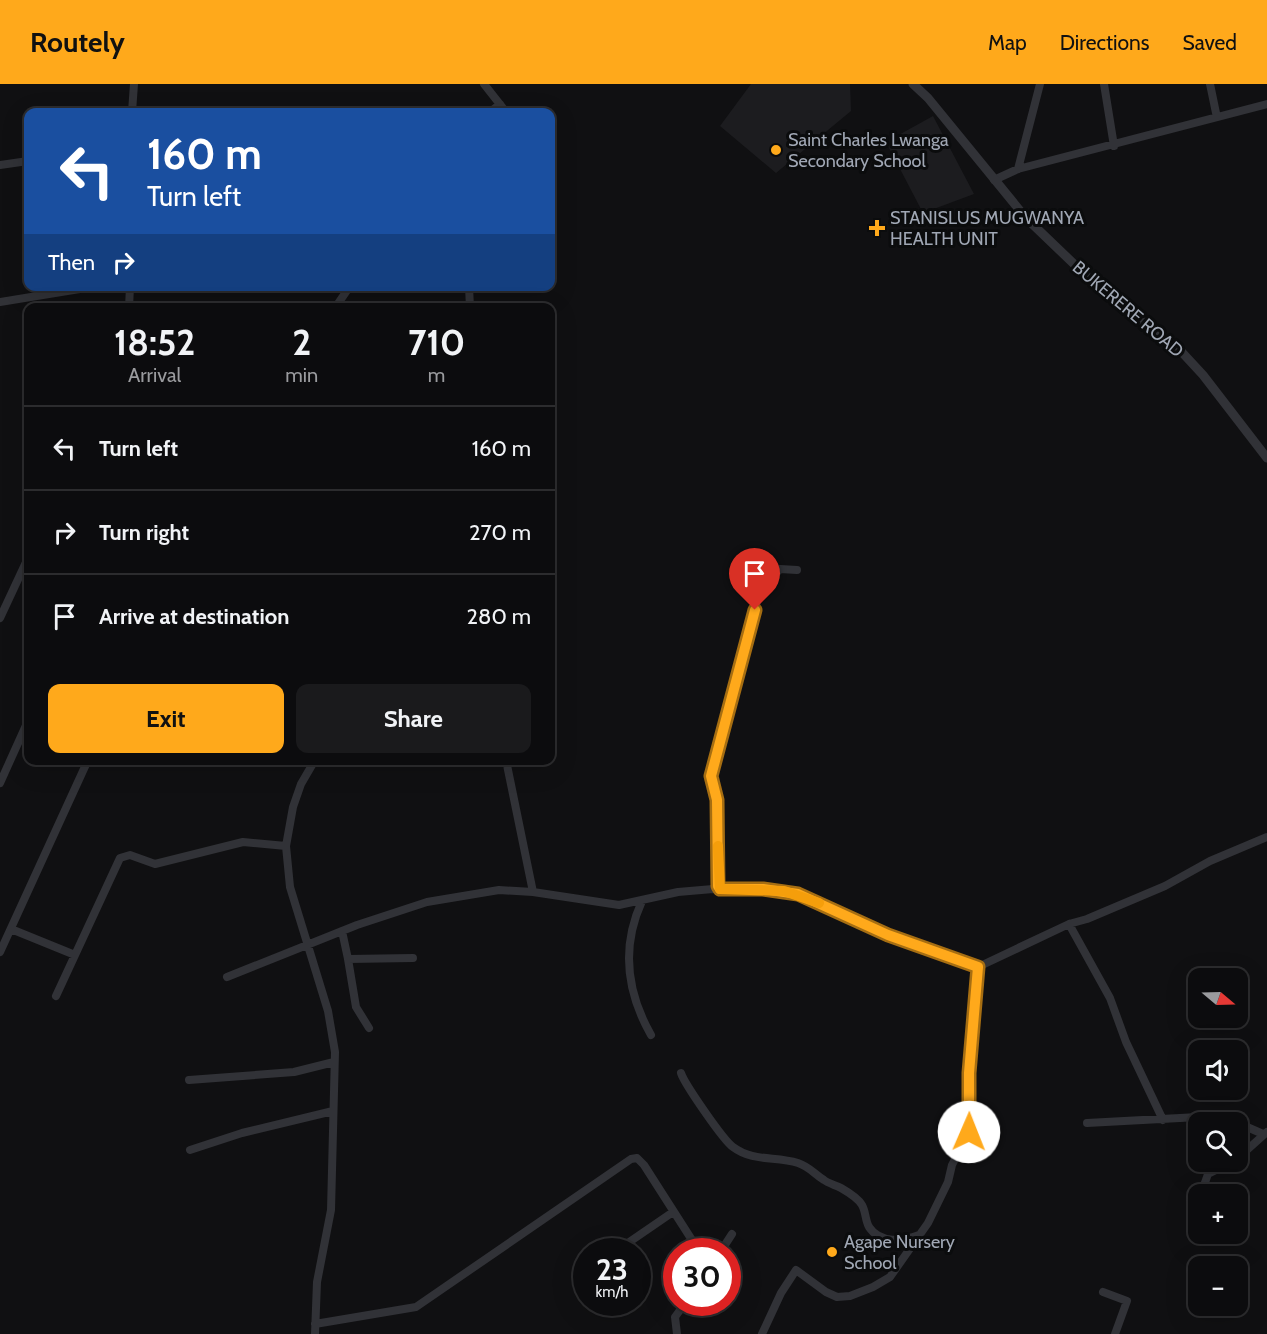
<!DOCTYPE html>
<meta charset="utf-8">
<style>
body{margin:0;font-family:Cabin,sans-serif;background:#1a1a1c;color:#f1f3f6;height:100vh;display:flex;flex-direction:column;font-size:22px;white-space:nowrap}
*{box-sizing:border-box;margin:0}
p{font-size:20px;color:#9a9b9e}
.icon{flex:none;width:33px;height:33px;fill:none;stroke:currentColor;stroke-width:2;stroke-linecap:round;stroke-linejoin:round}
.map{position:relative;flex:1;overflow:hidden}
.drawer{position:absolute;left:24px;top:219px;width:531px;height:462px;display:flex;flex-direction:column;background:#0c0c0e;border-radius:12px;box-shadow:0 6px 24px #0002,0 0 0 2px #2c2c2e}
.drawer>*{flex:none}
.hud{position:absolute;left:24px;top:24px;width:531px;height:183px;border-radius:12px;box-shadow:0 6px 24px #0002,0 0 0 2px #2c2c2e;background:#1a4fa0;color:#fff;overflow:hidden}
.needle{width:39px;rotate:109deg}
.tools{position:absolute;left:1188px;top:884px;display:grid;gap:12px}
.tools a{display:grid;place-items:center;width:60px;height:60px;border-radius:12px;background:#0c0c0e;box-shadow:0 6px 24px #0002,0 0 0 2px #2c2c2e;font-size:30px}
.speed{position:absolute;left:573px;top:1154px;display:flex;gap:12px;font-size:30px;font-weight:700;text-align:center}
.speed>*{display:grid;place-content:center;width:78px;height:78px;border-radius:50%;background:#0c0c0e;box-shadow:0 6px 24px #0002,0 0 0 2px #2c2c2e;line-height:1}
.speed small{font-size:15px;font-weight:400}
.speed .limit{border:9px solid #d22;background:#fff;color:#111}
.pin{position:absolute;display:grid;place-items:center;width:51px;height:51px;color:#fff;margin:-62px -26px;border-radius:50% 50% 50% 0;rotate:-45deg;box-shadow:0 0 6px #0007}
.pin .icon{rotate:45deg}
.me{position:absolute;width:66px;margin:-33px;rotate:1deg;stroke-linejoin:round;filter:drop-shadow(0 0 4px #0008)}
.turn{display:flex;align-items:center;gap:21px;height:126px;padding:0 24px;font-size:27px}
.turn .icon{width:78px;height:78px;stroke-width:2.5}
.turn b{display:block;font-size:42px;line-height:51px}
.then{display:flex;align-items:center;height:57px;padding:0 24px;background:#0003;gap:12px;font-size:22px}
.eta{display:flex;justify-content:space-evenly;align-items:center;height:102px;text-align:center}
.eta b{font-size:36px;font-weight:700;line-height:42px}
.button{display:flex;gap:12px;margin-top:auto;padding:12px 24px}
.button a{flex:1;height:69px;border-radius:12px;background:#ffa91b;color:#111;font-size:24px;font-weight:700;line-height:69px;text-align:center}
.button a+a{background:#1a1a1c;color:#f1f3f6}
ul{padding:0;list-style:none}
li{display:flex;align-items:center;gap:18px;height:84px;padding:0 24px;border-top:2px solid #2c2c2e}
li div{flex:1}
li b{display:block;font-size:22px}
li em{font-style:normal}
header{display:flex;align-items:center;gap:36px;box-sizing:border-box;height:84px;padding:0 30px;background:#ffa91b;color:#111}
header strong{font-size:28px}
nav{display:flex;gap:33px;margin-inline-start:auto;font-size:21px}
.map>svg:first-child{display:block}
.built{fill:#1c1c1f}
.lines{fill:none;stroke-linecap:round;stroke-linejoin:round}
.minor{stroke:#313237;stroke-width:8}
.tertiary{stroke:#313237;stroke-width:9}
.route-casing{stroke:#a66e12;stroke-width:15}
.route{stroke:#ffa91b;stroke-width:10}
.slow{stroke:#f59e0b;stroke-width:10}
.poi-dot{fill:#ffa91b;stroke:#0b0c0d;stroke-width:2}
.labels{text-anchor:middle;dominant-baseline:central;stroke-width:6;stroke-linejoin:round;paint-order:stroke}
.poi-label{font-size:18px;fill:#a0a7b4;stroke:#0b0c0d;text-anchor:start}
.street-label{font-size:18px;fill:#a0a7b4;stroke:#0b0c0d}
</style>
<header>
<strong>Routely</strong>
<nav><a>Map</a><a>Directions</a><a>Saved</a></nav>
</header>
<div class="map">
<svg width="1267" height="1250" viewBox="0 0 1267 1250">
<rect width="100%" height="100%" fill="#101012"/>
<path class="built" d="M751 0H850L851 27 776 89 720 42Z
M933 32 974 110 923 129 886 58Z"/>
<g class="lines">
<path class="minor" d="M484 0 506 28
M1104 0 1114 62
M1210 0 1216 29
M132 28 134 0
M490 28 500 20
M0 81 28 77
M1018 85 1040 0
M994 96 1018 85 1267 20
M469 202 470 224
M0 218 98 202
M129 224 130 202
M335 224 350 202
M0 534 28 474
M500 676 507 681 533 808
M0 699 28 637
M720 805 717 791V716L711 692 760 507 780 485 797 486
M642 817C621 863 626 907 651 951
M1069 840 1110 914 1126 958 1163 1036
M11 845 75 871
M342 847 348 875 413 874
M0 868 88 676
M348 875 356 923 369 944
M227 893 357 841 427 818 499 806 533 808 619 821 678 808 713 805 784 807 810 815 906 858 978 883
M56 912 120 774 130 771 155 780 243 758 286 762
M681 989C684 999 723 1056 733 1063 753 1078 775 1072 798 1079 810 1083 814 1090 824 1096 829 1100 836 1101 841 1104 848 1108 858 1114 862 1121 866 1128 865 1136 869 1143 880 1160 903 1157 919 1151
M189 996 294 988 334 978
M1087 1039 1217 1032 1234 1038
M1238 1039 1263 1050
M190 1066 242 1049 333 1027
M1238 1074 1267 1048
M1201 1110 1208 1090 1234 1077
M622 1163 673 1128
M721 1167 732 1150
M1103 1208 1127 1217 1115 1250
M315 1240 416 1223 631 1075 637 1074 644 1081 699 1167
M315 1250 317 1198 331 1126 335 968 328 927 290 803 286 762 293 723 301 700 315 676
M677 1250 675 1233 686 1218
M762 1250 781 1209 796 1186 826 1208 837 1213 850 1212 873 1203 890 1193 928 1139 948 1098 952 1081 969 1048V989L978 883 1069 840 1087 835 1165 802 1210 777 1267 753"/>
<path class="tertiary" d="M913 0 928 14 1026 134 1099 204 1178 264 1203 291 1267 374"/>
</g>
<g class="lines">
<defs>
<path id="route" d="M755 526 711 692 717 716 718 802 720 805H763L798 810 888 851 978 883 969 989V1048"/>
</defs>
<use href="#route" class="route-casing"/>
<use href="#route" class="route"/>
<path class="slow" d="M718 762 720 805 784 807 819 819"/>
</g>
<g class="poi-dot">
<circle cx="776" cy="66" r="6"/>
<path d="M874 135h6v6h6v6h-6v6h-6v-6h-6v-6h6z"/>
<circle cx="832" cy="1168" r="6"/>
</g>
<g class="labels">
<g class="poi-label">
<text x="788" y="56">Saint Charles Lwanga<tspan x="788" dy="21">Secondary School</tspan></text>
<text x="890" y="134">STANISLUS MUGWANYA<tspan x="890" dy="21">HEALTH UNIT</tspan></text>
<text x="844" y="1158">Agape Nursery<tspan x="844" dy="21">School</tspan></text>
</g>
<g class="street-label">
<text transform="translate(1128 225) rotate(40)">BUKERERE ROAD</text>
</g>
</g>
</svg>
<div class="tools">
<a><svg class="needle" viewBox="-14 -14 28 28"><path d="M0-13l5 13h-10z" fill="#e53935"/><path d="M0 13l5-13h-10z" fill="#9a9b9e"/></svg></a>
<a><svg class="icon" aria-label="sound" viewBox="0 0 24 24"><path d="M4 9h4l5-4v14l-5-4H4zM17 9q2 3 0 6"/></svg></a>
<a><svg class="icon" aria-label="search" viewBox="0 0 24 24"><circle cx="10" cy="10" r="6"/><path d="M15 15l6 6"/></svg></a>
<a>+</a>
<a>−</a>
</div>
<div class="speed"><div>23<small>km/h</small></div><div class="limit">30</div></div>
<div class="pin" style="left:755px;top:526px;background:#d93025"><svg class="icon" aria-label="arrive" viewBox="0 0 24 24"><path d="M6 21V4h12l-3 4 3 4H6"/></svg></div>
<svg class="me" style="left:969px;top:1048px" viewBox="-20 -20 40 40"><circle r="19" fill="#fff"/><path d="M0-13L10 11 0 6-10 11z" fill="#ffa91b"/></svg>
<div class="hud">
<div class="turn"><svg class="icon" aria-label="left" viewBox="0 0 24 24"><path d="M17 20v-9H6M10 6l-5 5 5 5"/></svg><div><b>160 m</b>Turn left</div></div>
<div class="then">Then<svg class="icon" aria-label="right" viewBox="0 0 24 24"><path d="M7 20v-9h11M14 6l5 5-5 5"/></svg></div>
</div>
<section class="drawer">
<div class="eta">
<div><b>18:52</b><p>Arrival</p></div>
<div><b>2</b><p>min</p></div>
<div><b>710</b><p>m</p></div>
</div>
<ul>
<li><svg class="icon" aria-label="left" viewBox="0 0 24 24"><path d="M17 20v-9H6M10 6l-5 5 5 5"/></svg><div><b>Turn left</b></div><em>160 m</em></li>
<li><svg class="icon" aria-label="right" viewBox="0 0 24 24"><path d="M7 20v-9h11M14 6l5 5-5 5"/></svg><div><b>Turn right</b></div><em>270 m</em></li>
<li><svg class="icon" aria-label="arrive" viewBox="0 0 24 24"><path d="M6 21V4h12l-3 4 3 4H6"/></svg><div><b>Arrive at destination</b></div><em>280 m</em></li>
</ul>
<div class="button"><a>Exit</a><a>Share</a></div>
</section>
</div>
